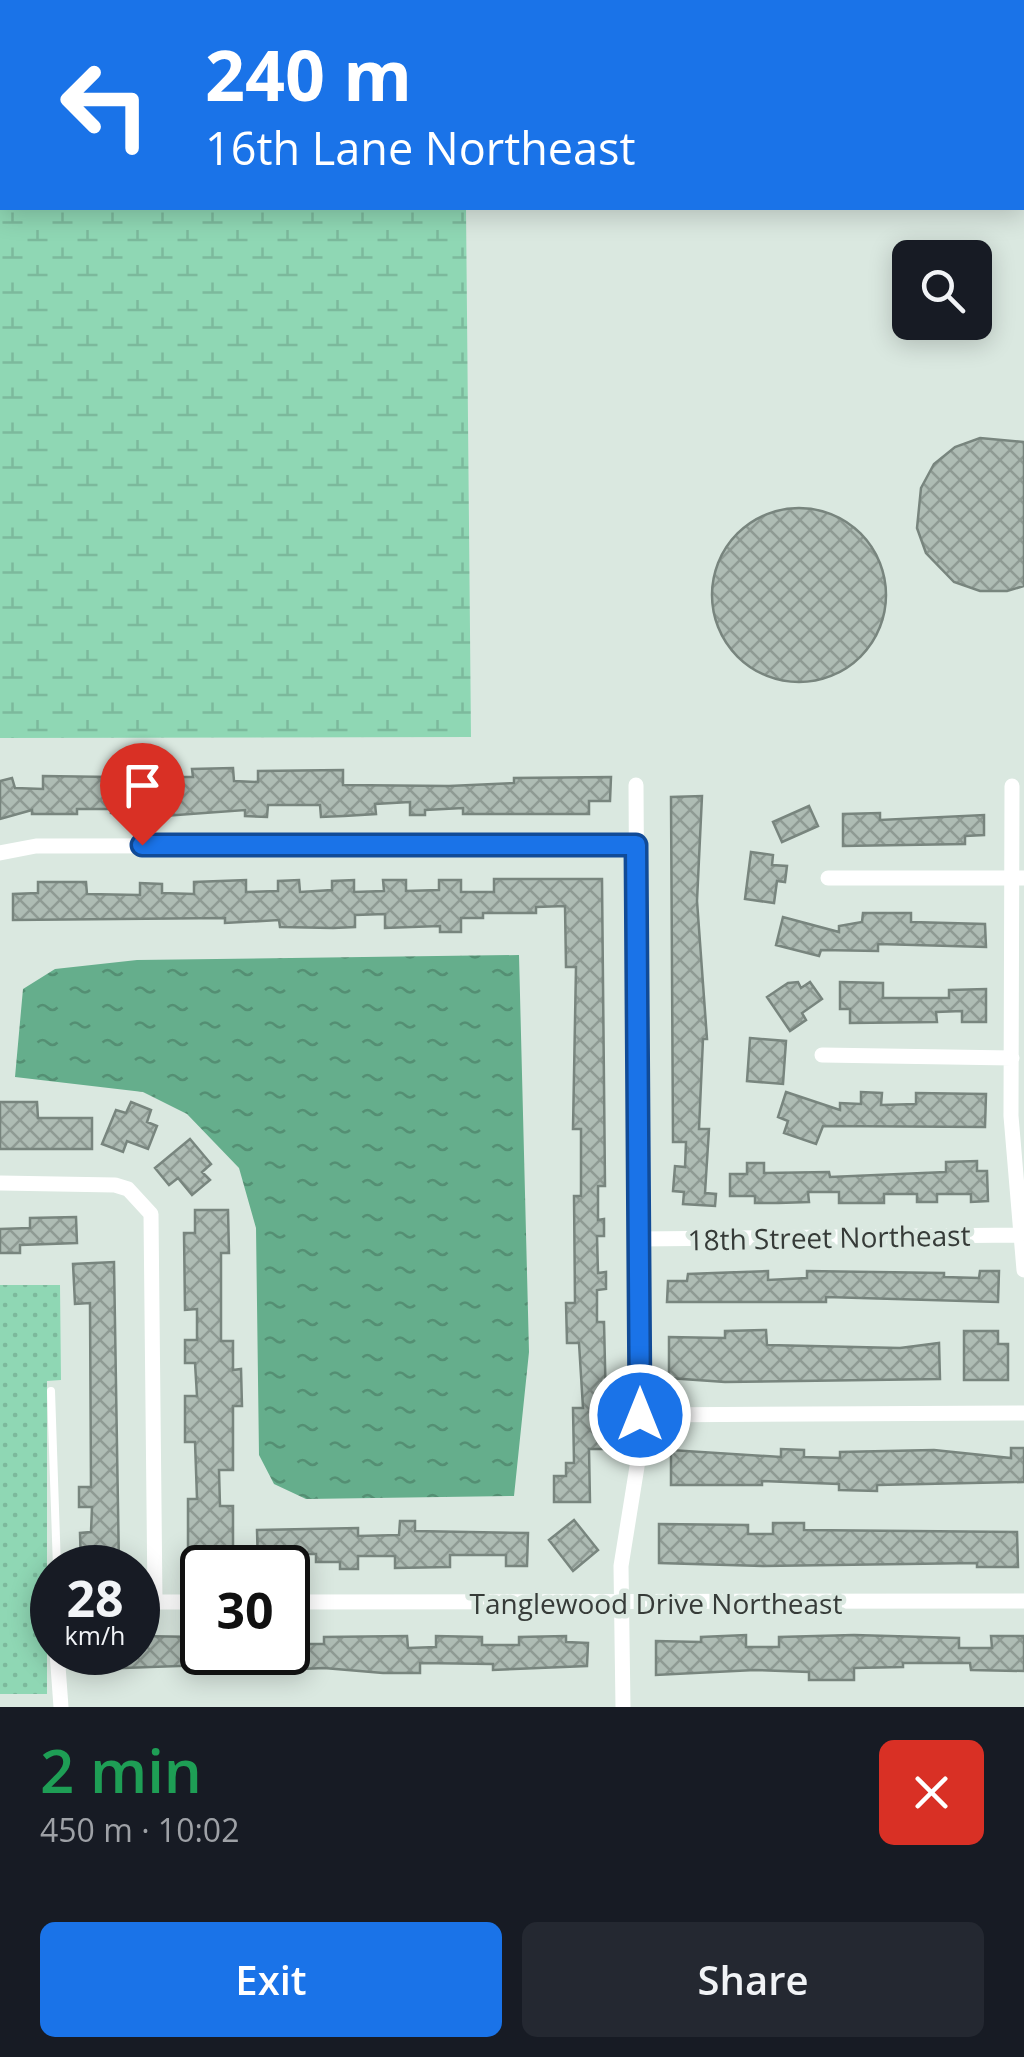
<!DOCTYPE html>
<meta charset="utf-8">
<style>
body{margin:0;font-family:"Open Sans",sans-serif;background:#242831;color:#f1f3f6;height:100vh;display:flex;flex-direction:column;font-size:38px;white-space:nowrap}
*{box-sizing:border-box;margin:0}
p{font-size:32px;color:#9ea1a6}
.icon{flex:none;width:55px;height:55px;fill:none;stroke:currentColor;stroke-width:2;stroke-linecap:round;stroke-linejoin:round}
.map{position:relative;height:1707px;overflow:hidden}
.drawer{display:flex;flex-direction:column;background:#171b24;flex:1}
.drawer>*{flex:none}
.guide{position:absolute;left:0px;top:0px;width:1025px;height:210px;box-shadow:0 5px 25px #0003;background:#1a73e8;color:#fff;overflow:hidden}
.tools{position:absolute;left:892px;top:240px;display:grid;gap:20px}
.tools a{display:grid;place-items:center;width:100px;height:100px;border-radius:15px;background:#171b24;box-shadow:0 5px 25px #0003;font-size:50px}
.speed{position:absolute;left:30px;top:1545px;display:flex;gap:20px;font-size:50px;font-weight:700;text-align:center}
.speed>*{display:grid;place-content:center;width:130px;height:130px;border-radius:50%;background:#171b24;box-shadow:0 5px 25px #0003;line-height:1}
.speed small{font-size:25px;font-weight:400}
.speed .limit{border:5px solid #111;border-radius:15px;background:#fff;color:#111}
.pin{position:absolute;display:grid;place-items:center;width:85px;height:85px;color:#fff;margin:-102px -42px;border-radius:50% 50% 50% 0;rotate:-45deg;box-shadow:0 0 10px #0007}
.pin .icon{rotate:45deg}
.me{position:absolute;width:110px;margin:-55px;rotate:0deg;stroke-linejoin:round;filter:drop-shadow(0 0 8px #0008)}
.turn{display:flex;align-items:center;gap:35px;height:210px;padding:0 40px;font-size:45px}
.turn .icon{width:130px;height:130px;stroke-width:2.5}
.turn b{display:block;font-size:70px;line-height:85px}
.round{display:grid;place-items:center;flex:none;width:105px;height:105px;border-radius:15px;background:#242831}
.head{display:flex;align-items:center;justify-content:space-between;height:170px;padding:0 40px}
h1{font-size:60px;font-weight:600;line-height:75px;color:#1e9e55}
.cta{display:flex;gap:20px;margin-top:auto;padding:20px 40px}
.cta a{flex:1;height:115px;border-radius:15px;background:#1a73e8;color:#fff;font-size:40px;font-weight:600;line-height:115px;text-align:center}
.cta a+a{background:#242831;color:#f1f3f6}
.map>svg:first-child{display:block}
.wetland{fill:url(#wetland-marsh)}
.park{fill:url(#park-dots)}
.water{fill:url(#water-ripples)}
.building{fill:url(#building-cross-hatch);stroke:#78857e;stroke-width:2.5}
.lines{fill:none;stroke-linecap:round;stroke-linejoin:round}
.service{stroke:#fff;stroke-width:8}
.minor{stroke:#fff;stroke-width:15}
.route-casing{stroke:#114b97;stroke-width:25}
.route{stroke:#1a73e8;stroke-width:18}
.labels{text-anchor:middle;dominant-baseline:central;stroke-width:9;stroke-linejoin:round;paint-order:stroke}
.street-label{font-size:28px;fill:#363b38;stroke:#dae8e0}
</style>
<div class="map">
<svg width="1024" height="1707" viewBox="0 0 1024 1707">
<defs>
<pattern id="wetland-marsh" width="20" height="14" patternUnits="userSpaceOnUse" patternTransform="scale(2.5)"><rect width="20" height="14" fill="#8fd7b4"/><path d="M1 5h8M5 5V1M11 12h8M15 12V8" fill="none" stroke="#7cb99c"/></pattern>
<pattern id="park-dots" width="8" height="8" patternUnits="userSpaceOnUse" patternTransform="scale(2.5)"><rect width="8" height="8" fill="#8fd7b4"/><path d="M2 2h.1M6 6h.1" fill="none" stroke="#7cb99c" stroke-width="1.8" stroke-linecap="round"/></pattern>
<pattern id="water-ripples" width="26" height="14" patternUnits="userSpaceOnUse" patternTransform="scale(2.5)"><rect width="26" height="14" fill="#65ae8c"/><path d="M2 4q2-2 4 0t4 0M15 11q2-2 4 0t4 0" fill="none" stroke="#548f73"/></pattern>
<pattern id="building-cross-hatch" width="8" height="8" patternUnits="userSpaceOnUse" patternTransform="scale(2.5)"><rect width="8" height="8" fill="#aebcb4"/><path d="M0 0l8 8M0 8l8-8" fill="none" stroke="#8e9a93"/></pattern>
</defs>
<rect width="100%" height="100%" fill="#dae8e0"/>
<path class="wetland" d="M0 0H464L2 2V208H466L471 737 0 738Z"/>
<path class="park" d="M0 1285H60L61 1380 47 1381V1694H0Z"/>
<path class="water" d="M519 955 529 1352 514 1496 306 1499 274 1484 259 1455 256 1228 239 1168 187 1114 143 1092 15 1077 23 989 55 969 137 960Z"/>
<path class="building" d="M980 438 1024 442V586L1007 591H980L954 582 926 553 917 528 921 488 934 464 955 447Z
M712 595a87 87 0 1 1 174 0a87 87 0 1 1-174 0Z
M233 768 234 781 258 782V771L343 770V785L449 786 514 783V778L611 777 610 801H589V814H463V808L425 810V815H410V802L375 804 376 814 344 816 321 817 320 805H268L267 817 245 816V810L136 818 111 813V809H77V814H32V810L0 819V781L12 778 15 788 43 789V776L113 777V770H128V777H193L192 769Z
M702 796 697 901 707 1039H703L699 1129H709L705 1193 716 1194 715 1206 683 1204 684 1192 673 1191 675 1166 685 1167 686 1142H673L671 797Z
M809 806 818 826 782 842 773 822Z
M880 813V820L984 815V835L965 836V844L843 846V814Z
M751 852 773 855 772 865 787 866 785 882 777 881 774 903 745 899Z
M494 879H602L605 1186H598V1220L604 1219V1236H597L598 1273 606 1272V1289L597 1290V1322H604L607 1449H589L590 1502H554V1476H566V1463H574L573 1408H583L579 1343H567L566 1303H575L574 1196H581V1129H573L576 967H566L565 906 536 907V913H483V918H461V932H440V926L385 928V914L355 915V927L333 928 280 927 279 920 225 923V918L13 920V894L38 893V882H86L87 894 140 895V883L162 884V893L194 894V882L246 880V892L278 891V881L299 880 300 892 332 890V881L354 880V892L384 891 383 880H406V891L439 890V880H461V892H494Z
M863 913H911V922L985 924 986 947 878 944V951L821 950 819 956 776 945 783 917 839 932V926L862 922Z
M798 982 801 988 810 982 822 999 802 1013 806 1020 790 1031 767 997 788 983Z
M840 982 883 983V998H949V990L986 989V1022H962V1011L936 1012 937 1022 850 1023V1009H840Z
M750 1038 786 1041 783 1084 747 1081Z
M786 1092 840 1110V1103L861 1104V1092L882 1093 881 1105 916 1104V1093L986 1094 985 1127 823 1126 816 1144 784 1133 788 1121 778 1117Z
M0 1102H37L38 1118H92V1149H0Z
M131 1102 151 1110 147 1122 157 1126 148 1149 127 1141 123 1152 102 1144 116 1110 126 1113Z
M190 1139 211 1164 202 1172 210 1180 192 1195 178 1178 169 1185 155 1168Z
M977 1161V1171H987L988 1201 971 1202V1194H937V1202H917V1194H884V1203H839V1192H808L809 1202 778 1203H755V1196H730V1174H747V1163H764V1173L829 1172 830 1177 946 1172V1162Z
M195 1210H228L229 1253H221V1341H233V1370L241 1369 242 1406H233V1470H219L220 1506H233V1547L222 1546 221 1568H199V1553H188V1499H197L196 1470 195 1442H185V1396H197L195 1363H185V1340H197V1309L185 1310 184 1233H195Z
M76 1217 77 1243 20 1245V1253H0V1229L30 1228V1218Z
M114 1262 119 1568H81L80 1533 91 1532 92 1507H79V1487H91L90 1303 75 1304 73 1264Z
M768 1271V1280L807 1278V1271L944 1273V1277L979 1278 980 1271H999L998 1302 826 1297V1302H667L668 1281H687L688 1274Z
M766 1330 767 1345 900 1348 939 1343 940 1379 725 1382 669 1378V1337L725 1338V1331Z
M964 1331H998V1344H1008V1380H964Z
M1011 1448H1024V1482L877 1485V1491L839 1490V1484L762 1481V1485H671V1450L781 1457V1449L804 1450V1457L840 1458V1452L934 1450 1011 1458Z
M574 1520 598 1550 573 1571 549 1540Z
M400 1521H415V1531L528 1533 527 1566H506V1555H450V1567L395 1568V1556H358V1569H340V1562H316V1554H279V1566L258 1567 257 1530 358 1528V1536L399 1535Z
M773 1523H804V1530L1017 1532 1018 1567H977V1563L763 1566 659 1563V1524L748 1525V1534H773Z
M746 1635V1647H779V1637L854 1635 959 1638V1648H992L991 1636H1024V1671L971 1670 970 1663H903V1667L854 1668V1680H809V1672L755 1670 656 1675V1641L701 1642V1637Z
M138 1636 199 1637V1652H288V1644H324V1637L407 1636 408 1648 436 1647V1636L482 1637V1645H519V1637L566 1636V1642L588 1643 587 1666 493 1670V1664L420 1663V1673H383L324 1668 207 1673V1665L96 1669V1652H138Z"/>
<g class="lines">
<path class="service" d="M51 1391 57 1568"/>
<path class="minor" d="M1012 786 1011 1116 1024 1270
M0 853 36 846 636 845
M828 878H1024
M822 1055 1012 1058
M0 1183 115 1185 128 1189 151 1214 155 1602
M639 1239 1019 1235
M639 1415 1024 1413
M138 1602H202
M288 1602 1024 1601
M57 1652 61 1707
M623 1707 621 1566 640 1448 636 785"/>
</g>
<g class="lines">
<defs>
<path id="route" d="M142 845H636L640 1415"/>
</defs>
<use href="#route" class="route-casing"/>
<use href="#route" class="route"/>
</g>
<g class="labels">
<g class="street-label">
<text transform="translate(829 1237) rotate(-1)">18th Street Northeast</text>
<text x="656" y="1603">Tanglewood Drive Northeast</text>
</g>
</g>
</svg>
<div class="tools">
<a><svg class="icon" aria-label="search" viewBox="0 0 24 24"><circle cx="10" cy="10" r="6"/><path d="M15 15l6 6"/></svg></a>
</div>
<div class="speed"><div>28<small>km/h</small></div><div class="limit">30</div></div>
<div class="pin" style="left:142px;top:845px;background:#d93025"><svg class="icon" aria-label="arrive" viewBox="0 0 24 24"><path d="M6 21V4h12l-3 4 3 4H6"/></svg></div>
<svg class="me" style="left:640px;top:1415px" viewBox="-20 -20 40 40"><circle r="17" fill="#1a73e8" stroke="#fff" stroke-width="3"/><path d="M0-11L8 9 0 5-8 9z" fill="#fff"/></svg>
<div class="guide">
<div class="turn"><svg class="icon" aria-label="left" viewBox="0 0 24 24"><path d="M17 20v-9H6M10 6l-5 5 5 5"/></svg><div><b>240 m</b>16th Lane Northeast</div></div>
</div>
</div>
<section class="drawer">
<div class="head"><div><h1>2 min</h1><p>450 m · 10:02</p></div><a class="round" style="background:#d93025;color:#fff"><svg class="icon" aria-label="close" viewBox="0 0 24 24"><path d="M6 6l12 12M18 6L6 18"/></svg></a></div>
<div class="cta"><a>Exit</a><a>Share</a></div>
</section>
